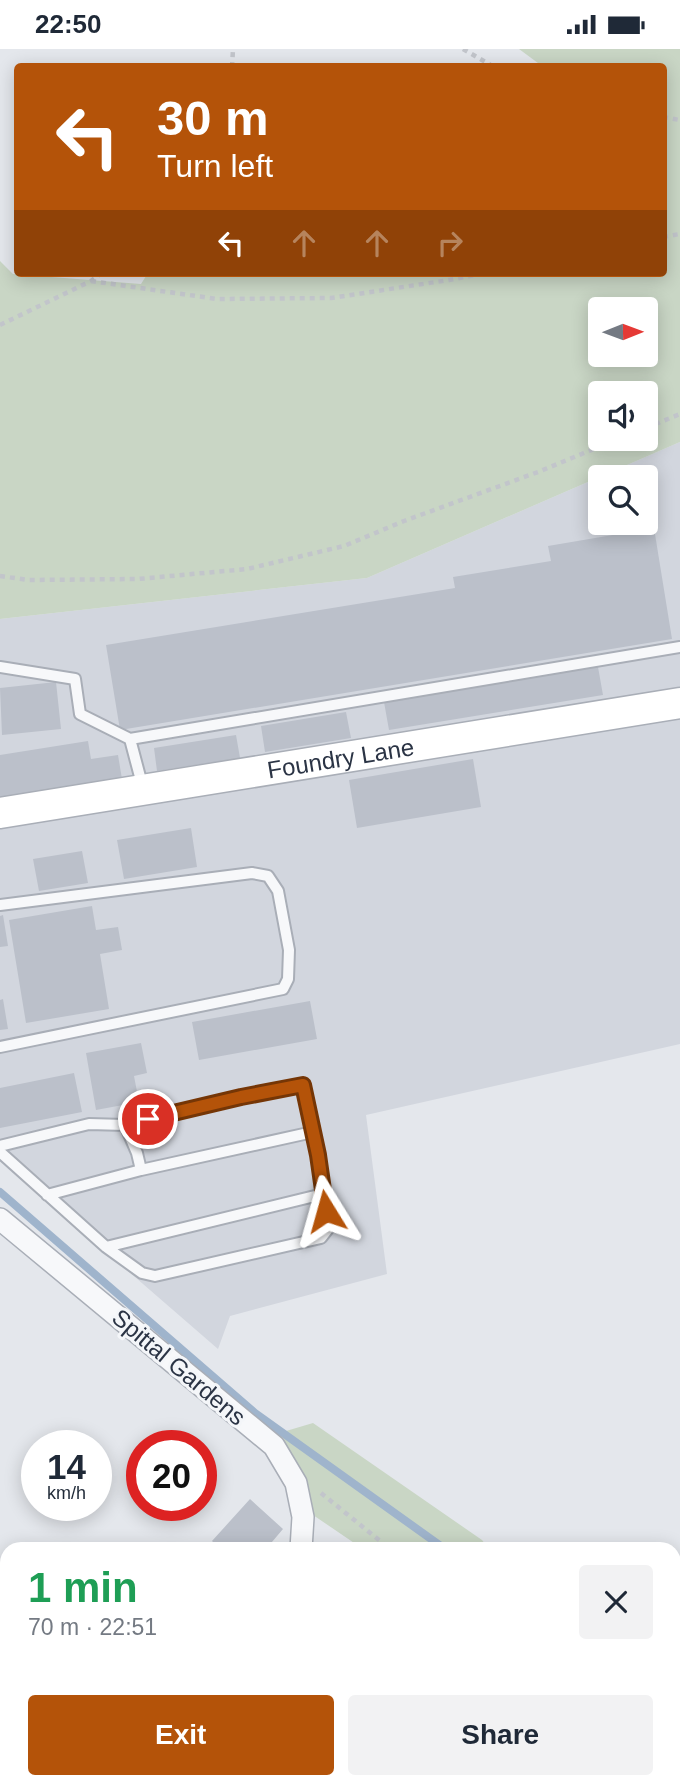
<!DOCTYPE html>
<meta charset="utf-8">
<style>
body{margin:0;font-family:Arial,sans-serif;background:#f2f2f3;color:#1f2937;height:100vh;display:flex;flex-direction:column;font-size:26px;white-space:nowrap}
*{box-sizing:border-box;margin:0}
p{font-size:23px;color:#747a83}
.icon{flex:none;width:38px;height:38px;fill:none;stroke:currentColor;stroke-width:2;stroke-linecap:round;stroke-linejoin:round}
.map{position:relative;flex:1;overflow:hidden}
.details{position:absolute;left:0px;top:1493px;width:681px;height:247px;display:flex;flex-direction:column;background:#fff;border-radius:21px 21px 0 0;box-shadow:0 4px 18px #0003}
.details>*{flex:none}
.banner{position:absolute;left:14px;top:14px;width:653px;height:214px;border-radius:7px;box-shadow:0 4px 18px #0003;background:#b45309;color:#fff;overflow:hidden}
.needle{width:46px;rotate:89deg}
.tools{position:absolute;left:588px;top:248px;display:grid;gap:14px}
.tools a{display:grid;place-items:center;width:70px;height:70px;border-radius:7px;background:#fff;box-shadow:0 4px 18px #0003;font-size:35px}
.speed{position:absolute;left:21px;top:1381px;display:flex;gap:14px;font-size:35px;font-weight:700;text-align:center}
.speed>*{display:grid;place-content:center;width:91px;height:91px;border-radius:50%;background:#fff;box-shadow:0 4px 18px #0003;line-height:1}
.speed small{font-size:18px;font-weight:400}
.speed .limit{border:10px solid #d22;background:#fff;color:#111}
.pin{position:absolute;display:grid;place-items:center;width:60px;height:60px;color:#fff;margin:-30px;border:4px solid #fff;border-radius:50%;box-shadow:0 2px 7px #0007}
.me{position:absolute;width:77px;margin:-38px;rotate:352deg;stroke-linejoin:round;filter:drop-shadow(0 0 5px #0008)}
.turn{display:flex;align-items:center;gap:24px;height:147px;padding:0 28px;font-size:32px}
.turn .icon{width:91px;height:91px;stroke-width:2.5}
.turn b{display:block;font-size:49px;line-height:60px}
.lanes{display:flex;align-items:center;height:66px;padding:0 28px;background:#0003;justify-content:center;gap:35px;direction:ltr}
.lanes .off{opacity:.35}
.round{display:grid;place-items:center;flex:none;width:74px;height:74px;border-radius:7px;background:#f2f2f3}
.head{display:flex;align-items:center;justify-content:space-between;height:119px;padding:0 28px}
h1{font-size:42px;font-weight:600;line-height:52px;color:#1e9e55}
.button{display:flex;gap:14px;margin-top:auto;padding:14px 28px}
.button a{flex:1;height:80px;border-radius:7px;background:#b45309;color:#fff;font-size:28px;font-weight:600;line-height:80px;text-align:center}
.button a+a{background:#f2f2f3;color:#1f2937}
.status{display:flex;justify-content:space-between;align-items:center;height:49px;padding:0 35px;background:#fff;direction:ltr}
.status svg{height:19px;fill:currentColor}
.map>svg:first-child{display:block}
.built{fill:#d2d6de;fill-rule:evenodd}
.green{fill:#c9d6c5;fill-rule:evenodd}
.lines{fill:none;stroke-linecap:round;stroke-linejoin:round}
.stream{stroke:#9fb4cc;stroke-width:8}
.building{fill:#bbc0ca}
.lane-casing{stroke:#a9aeb7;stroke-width:14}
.street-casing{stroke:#a9aeb7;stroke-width:24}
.secondary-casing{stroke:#a9aeb7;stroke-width:33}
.path{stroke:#c2c5cb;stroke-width:4.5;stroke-dasharray:5 5;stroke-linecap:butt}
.lane{stroke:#f7f8fa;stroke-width:10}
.street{stroke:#f7f8fa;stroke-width:21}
.secondary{stroke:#fff;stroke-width:30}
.route-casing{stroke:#753606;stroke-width:18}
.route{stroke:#b45309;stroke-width:12}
.labels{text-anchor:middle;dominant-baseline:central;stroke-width:6;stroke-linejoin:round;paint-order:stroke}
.street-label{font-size:24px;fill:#2b3445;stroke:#f4f6f9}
</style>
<div class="status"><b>22:50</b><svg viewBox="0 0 49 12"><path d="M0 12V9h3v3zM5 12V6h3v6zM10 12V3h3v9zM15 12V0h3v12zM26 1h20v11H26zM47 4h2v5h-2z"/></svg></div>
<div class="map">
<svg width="680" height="1738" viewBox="0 0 680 1738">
<rect width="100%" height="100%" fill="#e4e7ec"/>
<path class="built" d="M680 393V995L366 1066 387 1225 230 1267 218 1300 0 1111V570L367 529ZM600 429H646V474H600Z"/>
<path class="green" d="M519 0H680V393L367 529 0 570V212L13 225 141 235 148 224H663V18L542 17ZM600 261H646V306H600ZM600 345H646V390H600Z
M313 1374 482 1491 489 1500H363L291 1451 276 1385Z
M629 1733H673L677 1738H634Z"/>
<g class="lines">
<path class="stream" d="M0 1143 255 1364 445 1500
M660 1732 664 1738"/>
</g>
<path class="building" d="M654 479 672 590 120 681 106 596 455 539 453 528 551 512 548 497Z
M598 618 603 646 389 681 384 653Z
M56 633 61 680 2 686 0 639Z
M346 663 351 689 265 703 261 677Z
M236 686 240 709 157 722 154 699Z
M88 692 91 710 118 706 122 730 0 750V706Z
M473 710 481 758 357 779 349 731Z
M191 779 197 818 124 830 117 791Z
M82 802 88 834 39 842 33 810Z
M92 857 96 881 118 878 122 901 100 905 109 960 26 974 9 871Z
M3 866 8 897 0 898V867Z
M3 950 8 980 0 981V951Z
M310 952 317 990 199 1011 192 973Z
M141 994 147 1024 134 1027 139 1053 96 1061 86 1004Z
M74 1024 82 1063 0 1079V1039Z
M250 1450 283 1480 266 1500H220L212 1492Z
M131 1732H150L145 1738H137Z
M159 1732H203L200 1736 203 1738H154Z"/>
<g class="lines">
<defs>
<path id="lane" d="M0 618 75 630 80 665 130 690 143 739
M130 690 680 598
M0 856 252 824 268 827 278 842 289 901 288 930 283 940 0 998
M0 1097 89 1075 125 1076 241 1048 303 1036 318 1106 328 1180 321 1189 155 1227 142 1224 106 1198 0 1103
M141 1121 313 1083
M47 1146 141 1121 137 1104 125 1076
M106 1198 323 1145"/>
<path id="street" d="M0 1170 274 1397 296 1434 303 1468 301 1500"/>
<g id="secondary">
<path id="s1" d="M0 764 680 654"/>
</g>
</defs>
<use href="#lane" class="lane-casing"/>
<use href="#street" class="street-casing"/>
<use href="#secondary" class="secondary-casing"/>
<path class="path" d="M463 0 494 18
M232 18 233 0
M663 68 680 71
M663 188 680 185
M91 232 217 250 331 249 449 231 485 224
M0 276 91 232 102 224
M646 379 680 365
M0 527 29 531 138 530 247 520 344 497 404 472 538 423 618 390
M321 1444 390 1500
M633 1732 637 1738"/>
<use href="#lane" class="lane"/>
<use href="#street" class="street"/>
<use href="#secondary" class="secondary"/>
</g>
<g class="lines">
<defs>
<path id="route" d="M148 1070 241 1048 303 1036 318 1106 326 1162"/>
</defs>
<use href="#route" class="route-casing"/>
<use href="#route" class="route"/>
</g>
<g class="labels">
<g class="street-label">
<text stroke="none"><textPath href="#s1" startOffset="345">Foundry Lane</textPath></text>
<text transform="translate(179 1318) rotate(40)">Spittal Gardens</text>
</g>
</g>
</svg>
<div class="tools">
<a><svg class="needle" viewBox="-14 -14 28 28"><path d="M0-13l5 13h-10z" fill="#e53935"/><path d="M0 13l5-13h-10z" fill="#747a83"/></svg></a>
<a><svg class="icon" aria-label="sound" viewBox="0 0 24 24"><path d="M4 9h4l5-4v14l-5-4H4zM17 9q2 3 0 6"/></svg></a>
<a><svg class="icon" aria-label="search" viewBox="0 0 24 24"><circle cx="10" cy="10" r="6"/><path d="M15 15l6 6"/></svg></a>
</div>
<div class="speed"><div>14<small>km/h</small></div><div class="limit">20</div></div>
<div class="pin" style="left:148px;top:1070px;background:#d93025"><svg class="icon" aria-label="arrive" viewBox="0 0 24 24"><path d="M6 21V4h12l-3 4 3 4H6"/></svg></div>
<svg class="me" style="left:326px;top:1162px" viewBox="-20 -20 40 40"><path d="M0-17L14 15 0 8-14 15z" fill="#b45309" stroke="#fff" stroke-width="4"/></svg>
<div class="banner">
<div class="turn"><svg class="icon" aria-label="left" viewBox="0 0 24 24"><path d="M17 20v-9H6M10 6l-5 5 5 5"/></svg><div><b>30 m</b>Turn left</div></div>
<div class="lanes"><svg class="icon" aria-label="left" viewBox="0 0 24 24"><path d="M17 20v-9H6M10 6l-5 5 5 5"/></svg><svg class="icon off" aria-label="ahead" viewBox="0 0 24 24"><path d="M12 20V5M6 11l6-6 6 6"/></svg><svg class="icon off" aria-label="ahead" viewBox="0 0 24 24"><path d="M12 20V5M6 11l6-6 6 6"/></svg><svg class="icon off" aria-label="right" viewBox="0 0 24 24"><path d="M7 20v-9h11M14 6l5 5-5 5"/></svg></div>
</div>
<section class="details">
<div class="head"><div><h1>1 min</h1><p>70 m · 22:51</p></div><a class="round"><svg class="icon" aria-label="close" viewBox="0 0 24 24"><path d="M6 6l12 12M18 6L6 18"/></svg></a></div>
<div class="button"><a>Exit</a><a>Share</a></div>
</section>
</div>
